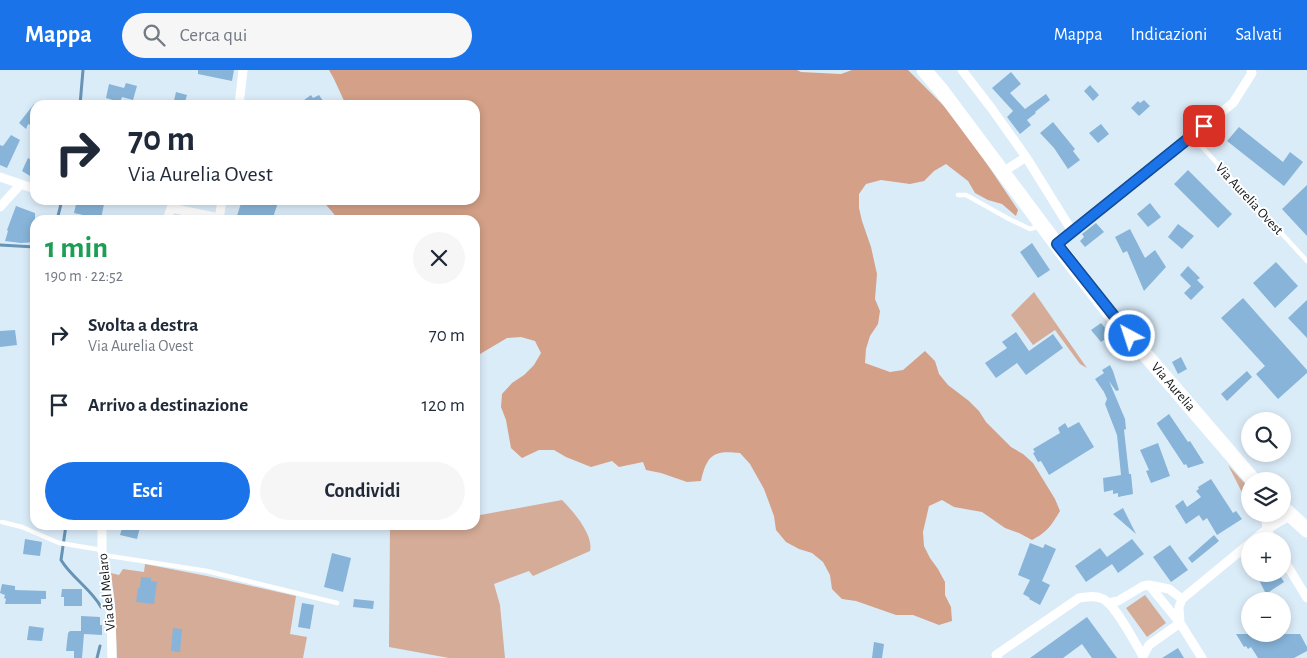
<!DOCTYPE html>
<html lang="it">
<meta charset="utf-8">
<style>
body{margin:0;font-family:"Alegreya Sans",sans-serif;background:#f6f6f7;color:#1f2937;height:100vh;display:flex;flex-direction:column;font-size:19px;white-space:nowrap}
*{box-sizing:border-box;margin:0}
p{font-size:16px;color:#747a83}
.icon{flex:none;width:28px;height:28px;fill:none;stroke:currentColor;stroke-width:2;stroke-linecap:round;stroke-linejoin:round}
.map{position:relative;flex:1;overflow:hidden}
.side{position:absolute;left:30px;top:145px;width:450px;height:315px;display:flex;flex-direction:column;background:#fff;border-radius:15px;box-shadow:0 2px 8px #0003}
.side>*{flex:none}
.banner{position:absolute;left:30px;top:30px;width:450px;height:105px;border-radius:15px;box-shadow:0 2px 8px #0003;background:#fff;color:#1f2937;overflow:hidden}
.fabs{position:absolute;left:1241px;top:342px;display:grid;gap:10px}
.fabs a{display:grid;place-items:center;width:50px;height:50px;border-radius:50%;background:#fff;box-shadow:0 2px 8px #0003;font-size:25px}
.pin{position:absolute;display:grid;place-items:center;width:42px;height:42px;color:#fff;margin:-21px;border-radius:10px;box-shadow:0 2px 8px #0006}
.me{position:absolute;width:55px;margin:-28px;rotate:320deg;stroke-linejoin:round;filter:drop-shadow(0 0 4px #0008)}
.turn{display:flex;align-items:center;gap:18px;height:105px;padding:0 15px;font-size:22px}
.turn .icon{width:65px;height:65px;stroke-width:2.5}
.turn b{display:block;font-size:35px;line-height:42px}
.round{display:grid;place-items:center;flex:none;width:52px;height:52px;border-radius:26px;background:#f6f6f7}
.summary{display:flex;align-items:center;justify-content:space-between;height:85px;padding:0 15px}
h1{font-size:30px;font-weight:600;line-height:38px;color:#1e9e55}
.action{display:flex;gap:10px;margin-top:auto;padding:10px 15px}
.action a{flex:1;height:58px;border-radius:30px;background:#1a73e8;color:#fff;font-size:20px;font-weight:600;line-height:58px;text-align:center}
.action a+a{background:#f6f6f7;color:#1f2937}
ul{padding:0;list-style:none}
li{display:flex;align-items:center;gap:15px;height:70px;padding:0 15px}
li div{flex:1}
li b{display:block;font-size:19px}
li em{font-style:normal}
header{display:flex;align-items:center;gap:30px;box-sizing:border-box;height:70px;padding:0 25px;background:#1a73e8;color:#fff}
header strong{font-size:24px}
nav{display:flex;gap:28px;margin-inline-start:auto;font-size:18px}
.search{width:350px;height:45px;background:#f6f6f7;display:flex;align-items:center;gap:12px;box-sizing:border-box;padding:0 18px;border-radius:28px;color:#747a83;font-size:19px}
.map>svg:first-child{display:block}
.green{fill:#d5ac97}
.forest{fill:#d4a087}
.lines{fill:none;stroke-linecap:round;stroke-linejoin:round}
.stream{stroke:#6793b5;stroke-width:3}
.building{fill:#87b4d8}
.lane{stroke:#fff;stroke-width:4.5}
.street{stroke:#fff;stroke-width:9}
.primary{stroke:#fff;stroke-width:15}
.route-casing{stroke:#114b97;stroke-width:12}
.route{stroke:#1a73e8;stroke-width:9}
.labels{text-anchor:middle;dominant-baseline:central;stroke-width:4;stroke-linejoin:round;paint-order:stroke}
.street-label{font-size:14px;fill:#10161a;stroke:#fff}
</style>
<header>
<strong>Mappa</strong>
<div class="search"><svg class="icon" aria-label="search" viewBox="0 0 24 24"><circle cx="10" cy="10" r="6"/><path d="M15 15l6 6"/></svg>Cerca qui</div>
<nav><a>Mappa</a><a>Indicazioni</a><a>Salvati</a></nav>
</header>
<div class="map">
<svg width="1307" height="588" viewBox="0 0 1307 588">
<rect width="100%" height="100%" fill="#dbecf9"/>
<path class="green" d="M1034 222 1087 298 1080 294 1055 260 1033 275 1011 245Z
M1228 395 1250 419V438Z
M562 430C573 441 594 465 590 481L533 506 529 501 494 514 500 535 505 588H449L389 577 390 455H475V446Z
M145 494 207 506 296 526 290 564 307 567 303 588H117L115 533 111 503 119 505 123 499 144 502Z
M1145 525 1166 553 1147 567 1126 538Z"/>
<path class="forest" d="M329 0H797L801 2 841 4 852 0H908L949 41 987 94 1018 140 1016 146 1002 134 988 130 975 123 968 111 946 94 934 101 924 111 910 114 881 110 866 114 859 124V138L862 151 871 177 877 204 875 229 880 241 878 254 870 266 866 279 865 293 890 302 903 300 925 281 935 291 939 304 948 315 969 331 979 341 986 352 1011 377 1023 384 1033 393 1055 429 1060 441C1051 456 1047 462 1032 470L1019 463 1005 458 982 442 954 437 942 430 929 436 923 462 924 476 930 488 938 499 945 512V525L951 537 952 551 939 555 913 545H896L856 531 842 529 832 519 830 505 823 492 812 483 799 479 786 472 776 460 774 446 764 419 750 394 740 383C713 380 707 385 701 411L687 412 661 403 646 400 643 392 619 397 612 391 591 397 566 387 554 380H539L522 388 511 378 506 350 501 337 502 324 512 313 524 305 534 295 541 283 535 271 521 267 507 268 475 287V150H339L322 130H475V35H346L334 9Z"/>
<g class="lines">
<path class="stream" d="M80 35 83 0
M57 150 62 130
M0 175 35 177
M66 455 61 490C72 508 91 519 101 537
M97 588 100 576"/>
</g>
<path class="building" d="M198 0H234L232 11 198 4Z
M1011 2 1021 14 1010 23 1025 39 1046 24 1050 30 1035 42 1036 43 1027 50 1031 55 1020 64 1007 47 1013 41 992 18Z
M126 13 137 16 133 30 122 27 120 32 106 28 109 14 124 18Z
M1090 15 1099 25 1093 31 1084 21Z
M176 22 187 25 184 35H173Z
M311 25 313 28 319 25 326 35H297Z
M1144 30 1150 36 1139 46 1131 38 1138 31 1140 33Z
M34 34 35 57 28 54 26 59 19 53Z
M1053 52 1075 79 1073 81 1080 90 1068 99 1054 78 1040 63Z
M1101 54 1109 64 1098 73 1089 63Z
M1239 57 1283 92 1290 82 1303 92 1284 116 1227 71Z
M11 65 20 70 7 98 0 95V75L3 76Z
M28 88 35 92V109L22 101Z
M1188 100 1232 144 1218 158 1174 114Z
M1307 115V166L1282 139Z
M77 130 88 132 89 131 104 134 101 149 74 143Z
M242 130H279L272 150H241L236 149Z
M1150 133 1161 147 1148 157 1137 144Z
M16 136 35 143V172L21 173 5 171 8 161 7 160Z
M1096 153 1104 162 1085 177 1080 171 1084 167 1082 164Z
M1178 154 1194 166 1182 179 1168 167Z
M1130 159 1145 188 1155 180 1166 197 1144 221 1127 181 1123 183 1115 167Z
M1032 173 1050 200 1038 208 1020 182Z
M1276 192 1298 216 1275 238 1253 213Z
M1188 196 1200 208 1197 210 1204 217 1191 230 1184 223 1191 216 1180 205Z
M1243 228 1307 300V303L1278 329 1256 304 1265 296 1221 248Z
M1307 230V268L1288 248Z
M1101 253 1111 265 1101 272 1091 260Z
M15 260 17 275 0 277V261Z
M1016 262 1029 281 1053 264 1063 278 1026 305 1017 293 996 308 985 293 1007 278 1002 272Z
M1181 287 1187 299 1178 304 1172 292Z
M1110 295 1113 301 1119 320 1116 321 1109 311 1125 349 1126 359 1124 360 1129 404H1131L1133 424 1118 427V423L1113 424V420L1104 422 1103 408 1121 405 1117 365 1105 334 1107 329 1104 322 1095 309 1104 303 1102 300Z
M1247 301 1252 307 1227 331 1221 324Z
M1169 344 1188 372 1190 371 1204 393 1188 398 1186 394 1184 395 1157 354V353Z
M1079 352 1094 377 1049 405 1041 391 1038 392 1033 383 1035 382 1033 379 1060 363 1058 358 1065 353 1068 358Z
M1158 373 1170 406 1151 413 1146 401 1149 400 1140 380Z
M1211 409 1233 443 1236 441 1242 449 1217 465 1207 448 1203 451 1199 445 1186 454 1175 436 1183 430 1187 437 1201 427 1196 421 1199 419 1198 417Z
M1123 438 1136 464 1113 444Z
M123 455 140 457 137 469 120 465Z
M1214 465 1219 471 1192 493 1188 488Z
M25 469 42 472 40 486 23 484Z
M1132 469 1144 484 1118 503 1112 494 1086 512 1075 496 1100 478 1107 487Z
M1030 473 1043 478 1045 474 1056 479 1042 511 1050 515 1040 535 1029 529 1030 528 1023 524 1030 510 1018 505Z
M1170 475 1188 500 1171 512 1153 487Z
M332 483 351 488 343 522 324 517Z
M1256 504H1279L1284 512 1266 524Z
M141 507 151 508V511L157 512 154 534 136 532 138 518H140Z
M2 514 15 516V520L46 521V529H41V534H5L6 529 4 528 5 525 0 523Z
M62 519H82V536H64V527H61Z
M354 529 374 531 373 539 353 537Z
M302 533 314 535 310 559 298 557Z
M81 546 100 547V555H102V565L84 564 82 588H74V581H66L68 563 70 561H81Z
M1087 547 1117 588H1092L1082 574 1063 588H1030Z
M29 556 44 558 42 571 27 570Z
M173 558 182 559 180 582 171 581Z
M1236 564H1300L1307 577V581L1294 588H1258L1251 577 1248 579 1246 576 1244 577Z
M874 572 884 574 882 588H872Z
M1178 578 1184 588H1162Z"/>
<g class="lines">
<path class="lane" d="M1192 66 1307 191
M958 125H966L1009 149 1030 159 1040 156
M2 452 22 457 59 473 102 480
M103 485 207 501 337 533"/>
<path class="street" d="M962 0 992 39 1026 87 1072 161
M239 35 243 0
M1003 102 1026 87
M0 107 35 119
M0 137 20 115
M167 150 171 138 219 148
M219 150 222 130
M1057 174 1233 33 1252 3 1251 0
M1265 444 1267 459 1272 471
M102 455V480L111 543 112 588
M1252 471 1267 459 1291 445
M1282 487 1307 528
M1149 515 1180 553 1202 588
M1108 533 1118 531 1143 516 1149 515 1169 519 1182 529 1250 473
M1180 553 1179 537 1182 529
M998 588 996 585 1079 528C1087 527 1095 525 1103 529 1115 534 1135 573 1143 586L1149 575 1180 553"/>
<path class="primary" d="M924 0 942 21 1069 191 1108 241 1254 411
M1282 437 1307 460"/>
</g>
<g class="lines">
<defs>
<path id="route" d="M1130 266 1057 174 1204 56"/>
</defs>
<use href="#route" class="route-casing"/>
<use href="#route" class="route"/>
</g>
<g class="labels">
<g class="street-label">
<text transform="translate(1249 129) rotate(47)">Via Aurelia Ovest</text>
<text transform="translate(1173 317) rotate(49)">Via Aurelia</text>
<text transform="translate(107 522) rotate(-96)">Via del Melaro</text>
</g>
</g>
</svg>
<div class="fabs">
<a><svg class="icon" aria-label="search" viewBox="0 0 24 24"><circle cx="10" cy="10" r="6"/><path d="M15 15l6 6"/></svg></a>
<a><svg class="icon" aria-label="layers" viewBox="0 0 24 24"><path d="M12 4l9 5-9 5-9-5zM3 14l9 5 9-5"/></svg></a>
<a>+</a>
<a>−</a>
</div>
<div class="pin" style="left:1204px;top:56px;background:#d93025"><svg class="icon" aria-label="arrive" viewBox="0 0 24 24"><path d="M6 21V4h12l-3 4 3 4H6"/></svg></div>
<svg class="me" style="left:1130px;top:266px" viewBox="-20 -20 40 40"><circle r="17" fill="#1a73e8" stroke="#fff" stroke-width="3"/><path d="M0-11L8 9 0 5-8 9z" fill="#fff"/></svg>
<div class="banner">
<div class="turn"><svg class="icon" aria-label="right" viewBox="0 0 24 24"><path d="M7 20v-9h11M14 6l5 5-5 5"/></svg><div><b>70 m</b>Via Aurelia Ovest</div></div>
</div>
<section class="side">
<div class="summary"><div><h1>1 min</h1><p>190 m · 22:52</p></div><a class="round"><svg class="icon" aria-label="close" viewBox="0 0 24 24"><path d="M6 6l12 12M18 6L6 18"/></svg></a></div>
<ul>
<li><svg class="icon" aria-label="right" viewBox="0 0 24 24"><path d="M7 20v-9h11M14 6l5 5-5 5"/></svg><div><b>Svolta a destra</b><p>Via Aurelia Ovest</p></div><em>70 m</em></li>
<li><svg class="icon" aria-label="arrive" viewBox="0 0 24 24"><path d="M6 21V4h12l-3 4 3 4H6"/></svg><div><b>Arrivo a destinazione</b></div><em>120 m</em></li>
</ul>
<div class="action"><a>Esci</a><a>Condividi</a></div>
</section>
</div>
